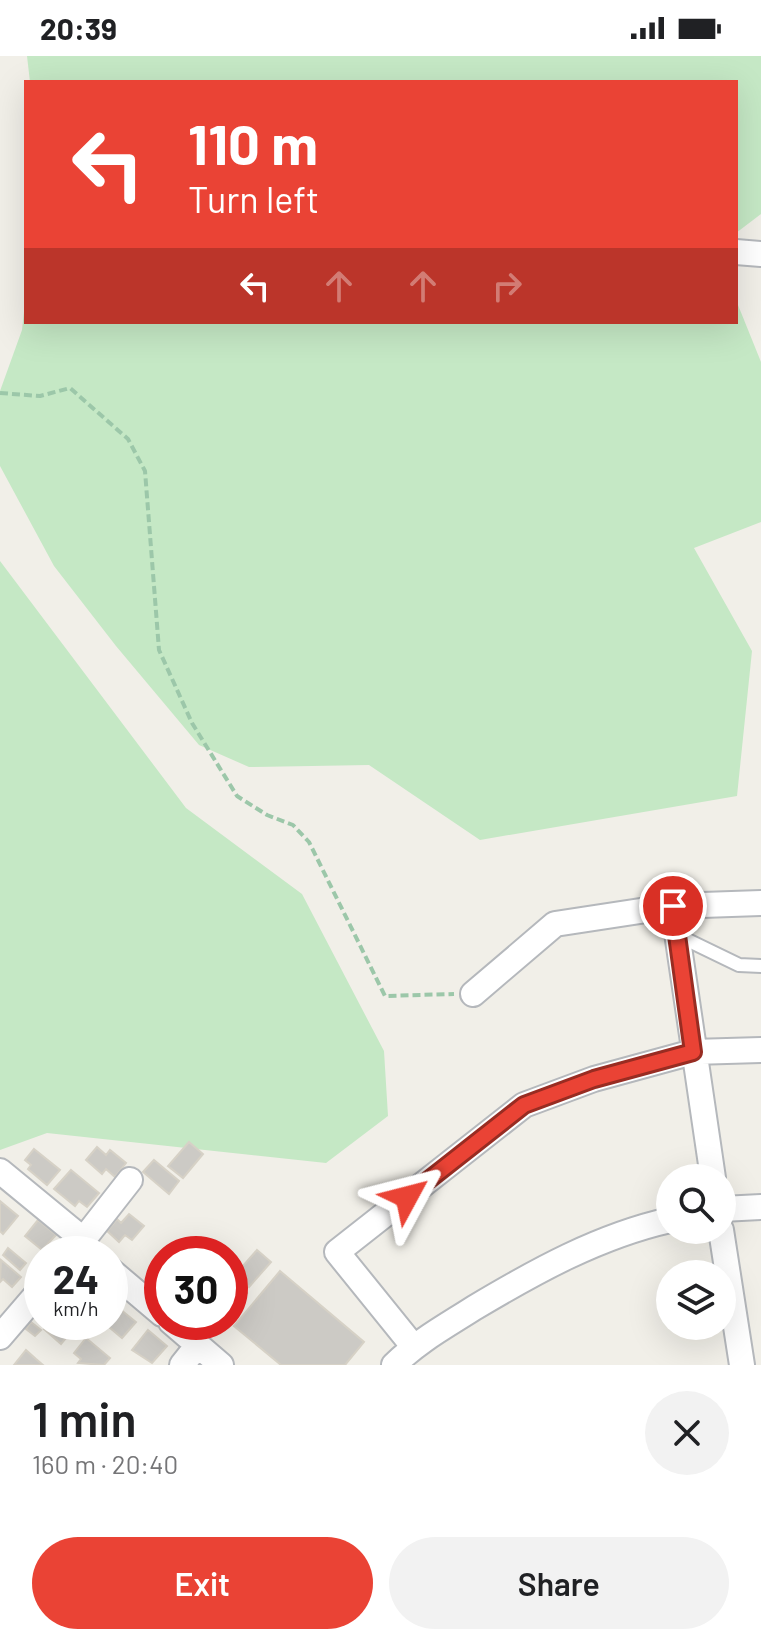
<!DOCTYPE html>
<meta charset="utf-8">
<style>
body{margin:0;font-family:Barlow,sans-serif;background:#f2f2f2;color:#202124;height:100vh;display:flex;flex-direction:column;font-size:30px;white-space:nowrap}
*{box-sizing:border-box;margin:0}
p{font-size:26px;color:#757577}
.icon{flex:none;width:44px;height:44px;fill:none;stroke:currentColor;stroke-width:2;stroke-linecap:round;stroke-linejoin:round}
.map{position:relative;height:1309px;overflow:hidden}
.panel{display:flex;flex-direction:column;background:#fff;flex:1}
.panel>*{flex:none}
.hud{position:absolute;left:24px;top:24px;width:714px;height:244px;border-radius:0px;box-shadow:0 8px 32px #0002;background:#ea4335;color:#fff;overflow:hidden}
.buttons{position:absolute;left:656px;top:1108px;display:grid;gap:16px}
.buttons a{display:grid;place-items:center;width:80px;height:80px;border-radius:50%;background:#fff;box-shadow:0 8px 32px #0002;font-size:40px}
.speed{position:absolute;left:24px;top:1180px;display:flex;gap:16px;font-size:40px;font-weight:700;text-align:center}
.speed>*{display:grid;place-content:center;width:104px;height:104px;border-radius:50%;background:#fff;box-shadow:0 8px 32px #0002;line-height:1}
.speed small{font-size:20px;font-weight:400}
.speed .limit{border:12px solid #d22;background:#fff;color:#111}
.pin{position:absolute;display:grid;place-items:center;width:68px;height:68px;color:#fff;margin:-34px;border:4px solid #fff;border-radius:50%;box-shadow:0 2px 8px #0007}
.me{position:absolute;width:88px;margin:-44px;rotate:52deg;stroke-linejoin:round;filter:drop-shadow(0 0 6px #0008)}
.turn{display:flex;align-items:center;gap:28px;height:168px;padding:0 32px;font-size:36px}
.turn .icon{width:104px;height:104px;stroke-width:2.5}
.turn b{display:block;font-size:56px;line-height:68px}
.lanes{display:flex;align-items:center;height:76px;padding:0 32px;background:#0003;justify-content:center;gap:40px;direction:ltr}
.lanes .off{opacity:.35}
.round{display:grid;place-items:center;flex:none;width:84px;height:84px;border-radius:42px;background:#f2f2f2}
.summary{display:flex;align-items:center;justify-content:space-between;height:136px;padding:0 32px}
h1{font-size:48px;font-weight:600;line-height:60px}
.action{display:flex;gap:16px;margin-top:auto;padding:16px 32px}
.action a{flex:1;height:92px;border-radius:48px;background:#ea4335;color:#fff;font-size:32px;font-weight:600;line-height:92px;text-align:center}
.action a+a{background:#f2f2f2;color:#202124}
.status{display:flex;justify-content:space-between;align-items:center;height:56px;padding:0 40px;background:#fff;direction:ltr}
.status svg{height:22px;fill:currentColor}
.map>svg:first-child{display:block}
.green{fill:#c5e8c5}
.building{fill:#cccac5;stroke:#d6d1c6;stroke-width:2}
.lines{fill:none;stroke-linecap:round;stroke-linejoin:round}
.lane-casing{stroke:#b5b8bc;stroke-width:16}
.street-casing{stroke:#b5b8bc;stroke-width:28}
.path{stroke:#9cc7a9;stroke-width:4;stroke-dasharray:8 4;stroke-linecap:butt}
.lane{stroke:#fff;stroke-width:12}
.street{stroke:#fff;stroke-width:24}
.route-casing{stroke:#982c22;stroke-width:20}
.route{stroke:#ea4335;stroke-width:14}
</style>
<div class="status"><b>20:39</b><svg viewBox="0 0 49 12"><path d="M0 12V9h3v3zM5 12V6h3v6zM10 12V3h3v9zM15 12V0h3v12zM26 1h20v11H26zM47 4h2v5h-2z"/></svg></div>
<div class="map">
<svg width="761" height="1309" viewBox="0 0 761 1309">
<rect width="100%" height="100%" fill="#f1efe8"/>
<path class="green" d="M27 0H761V158L736 177V26H30Z
M26 237V266H736V244L761 306V466L694 492 752 595 737 740 480 784 369 709 249 711 199 689 116 590 54 510 0 410V335L22 274Z
M0 505 186 752 302 838 384 995 388 1060 326 1107 47 1077 0 1094Z"/>
<path class="building" d="M189 1086 203 1098 183 1122 168 1110Z
M97 1091 106 1099 110 1094 126 1107 115 1121 106 1113 102 1118 86 1104Z
M34 1093 60 1114 47 1129 28 1113 31 1109 25 1104Z
M154 1104 179 1125 169 1138 143 1116Z
M71 1114 99 1137 87 1151 79 1145 75 1150 54 1133Z
M0 1145 18 1160 3 1178 0 1175Z
M129 1158 144 1170 132 1184 125 1179 119 1186 107 1175 117 1163 121 1167Z
M38 1164 56 1179 42 1194 25 1180Z
M8 1192 26 1207 20 1214 3 1199Z
M257 1194 271 1206 249 1231 235 1219Z
M1 1204 21 1221 12 1231 3 1223 0 1226Z
M280 1215 364 1286 345 1309H281L234 1270Z
M231 1224 247 1237 230 1256V1225Z
M115 1249 136 1266 122 1282 103 1266H110V1255Z
M31 1266 41 1274 35 1280 26 1273Z
M49 1266H71L76 1270 61 1288 44 1273Z
M148 1274 167 1290 152 1307 132 1294Z
M86 1282 110 1302 104 1309 78 1307 81 1303 74 1297Z
M26 1294 36 1303 43 1309H14Z"/>
<g class="lines">
<defs>
<path id="lane" d="M677 879 739 909 761 910"/>
<path id="street" d="M736 196 761 198
M673 850 713 1122
M473 938 555 868 673 850 761 847
M0 1115 79 1180 80 1188 130 1124
M722 1153 761 1151
M721 1174 742 1309
M110 1214 162 1258
M171 1266 221 1309
M0 1281 42 1232
M413 1290 337 1196 524 1049 594 1023 693 996 761 994
M182 1309 198 1289
M394 1309C418 1285 446 1270 474 1252 536 1215 599 1180 670 1164"/>
</defs>
<use href="#lane" class="lane-casing"/>
<use href="#street" class="street-casing"/>
<path class="path" d="M0 337 40 340 70 332 128 383 145 415 159 594 192 667 237 740 267 759 293 769 309 786 385 940 454 938"/>
<use href="#lane" class="lane"/>
<use href="#street" class="street"/>
</g>
<g class="lines">
<defs>
<path id="route" d="M407 1141 524 1049 594 1023 693 996 673 850"/>
</defs>
<use href="#route" class="route-casing"/>
<use href="#route" class="route"/>
</g>
</svg>
<div class="buttons">
<a><svg class="icon" aria-label="search" viewBox="0 0 24 24"><circle cx="10" cy="10" r="6"/><path d="M15 15l6 6"/></svg></a>
<a><svg class="icon" aria-label="layers" viewBox="0 0 24 24"><path d="M12 4l9 5-9 5-9-5zM3 14l9 5 9-5"/></svg></a>
</div>
<div class="speed"><div>24<small>km/h</small></div><div class="limit">30</div></div>
<div class="pin" style="left:673px;top:850px;background:#d93025"><svg class="icon" aria-label="arrive" viewBox="0 0 24 24"><path d="M6 21V4h12l-3 4 3 4H6"/></svg></div>
<svg class="me" style="left:407px;top:1141px" viewBox="-20 -20 40 40"><path d="M0-17L14 15 0 8-14 15z" fill="#ea4335" stroke="#fff" stroke-width="4"/></svg>
<div class="hud">
<div class="turn"><svg class="icon" aria-label="left" viewBox="0 0 24 24"><path d="M17 20v-9H6M10 6l-5 5 5 5"/></svg><div><b>110 m</b>Turn left</div></div>
<div class="lanes"><svg class="icon" aria-label="left" viewBox="0 0 24 24"><path d="M17 20v-9H6M10 6l-5 5 5 5"/></svg><svg class="icon off" aria-label="ahead" viewBox="0 0 24 24"><path d="M12 20V5M6 11l6-6 6 6"/></svg><svg class="icon off" aria-label="ahead" viewBox="0 0 24 24"><path d="M12 20V5M6 11l6-6 6 6"/></svg><svg class="icon off" aria-label="right" viewBox="0 0 24 24"><path d="M7 20v-9h11M14 6l5 5-5 5"/></svg></div>
</div>
</div>
<section class="panel">
<div class="summary"><div><h1>1 min</h1><p>160 m · 20:40</p></div><a class="round"><svg class="icon" aria-label="close" viewBox="0 0 24 24"><path d="M6 6l12 12M18 6L6 18"/></svg></a></div>
<div class="action"><a>Exit</a><a>Share</a></div>
</section>
